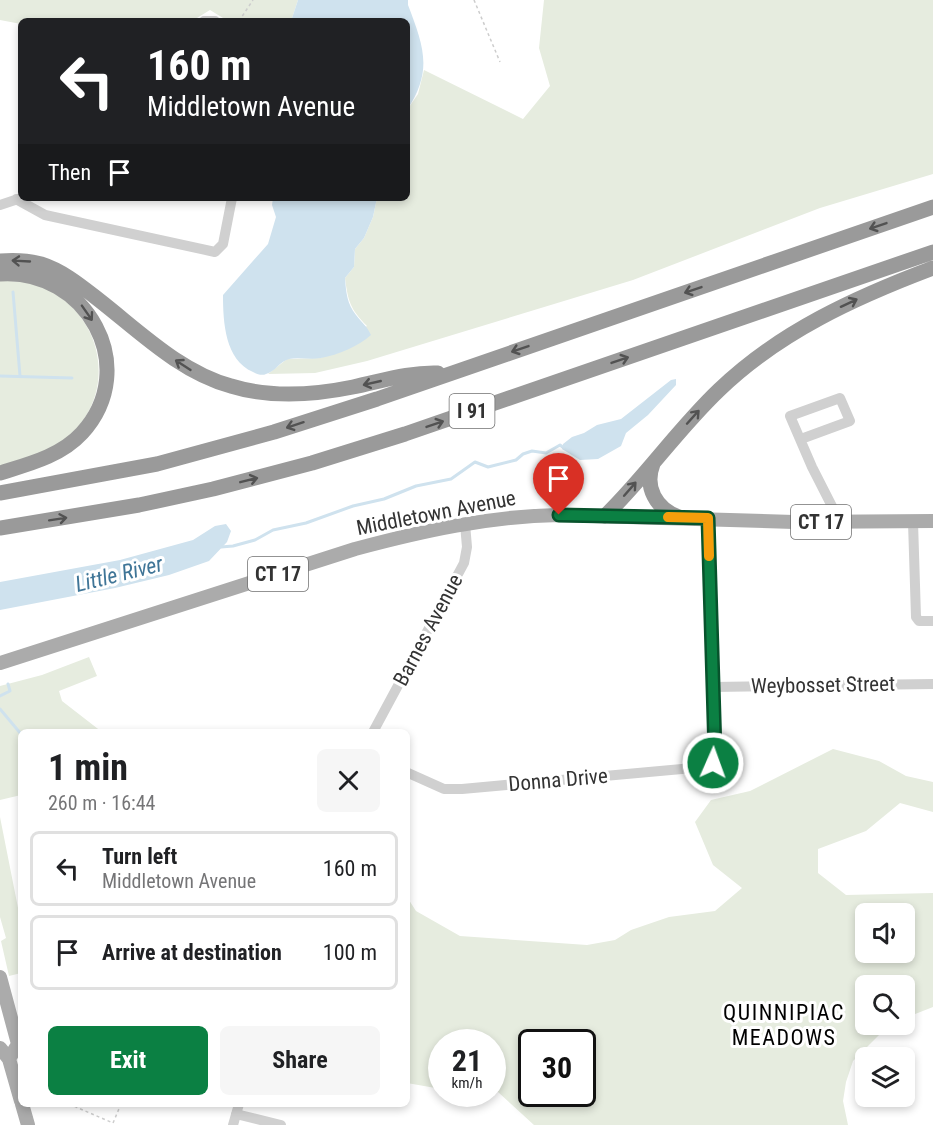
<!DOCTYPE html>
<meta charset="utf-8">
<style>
body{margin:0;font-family:"Roboto Condensed",sans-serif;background:#f6f6f6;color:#202124;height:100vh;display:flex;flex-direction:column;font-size:22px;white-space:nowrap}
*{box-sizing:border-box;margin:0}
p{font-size:20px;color:#757577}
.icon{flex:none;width:33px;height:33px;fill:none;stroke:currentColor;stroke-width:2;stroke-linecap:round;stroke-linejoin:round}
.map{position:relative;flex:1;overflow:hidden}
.drawer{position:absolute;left:18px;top:729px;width:392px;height:378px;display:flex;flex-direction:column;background:#fff;border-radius:9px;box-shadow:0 3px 9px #0003}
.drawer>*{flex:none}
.guide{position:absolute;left:18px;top:18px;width:392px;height:183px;border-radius:9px;box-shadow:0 3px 9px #0003;background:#202124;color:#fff;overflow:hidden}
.buttons{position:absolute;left:855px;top:903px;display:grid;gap:12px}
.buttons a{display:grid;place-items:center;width:60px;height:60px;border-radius:9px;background:#fff;box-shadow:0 3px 9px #0003;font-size:30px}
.speed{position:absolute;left:428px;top:1029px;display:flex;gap:12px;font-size:30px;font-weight:700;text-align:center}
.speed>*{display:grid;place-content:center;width:78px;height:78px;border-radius:50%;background:#fff;box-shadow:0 3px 9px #0003;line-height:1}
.speed small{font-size:15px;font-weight:400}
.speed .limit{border:3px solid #111;border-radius:9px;background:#fff;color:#111}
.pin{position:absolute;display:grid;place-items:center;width:51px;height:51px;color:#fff;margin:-62px -26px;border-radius:50% 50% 50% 0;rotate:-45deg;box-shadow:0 0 6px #0007}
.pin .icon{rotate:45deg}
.me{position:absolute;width:66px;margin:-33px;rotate:2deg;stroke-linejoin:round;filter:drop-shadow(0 0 4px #0008)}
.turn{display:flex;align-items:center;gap:21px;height:126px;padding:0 30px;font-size:27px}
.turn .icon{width:78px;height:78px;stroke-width:2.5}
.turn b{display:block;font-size:42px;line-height:51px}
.then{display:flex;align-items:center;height:57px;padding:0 30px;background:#0003;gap:12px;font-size:22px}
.round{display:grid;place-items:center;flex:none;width:63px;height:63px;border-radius:9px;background:#f6f6f6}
.headline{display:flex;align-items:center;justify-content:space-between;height:102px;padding:0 30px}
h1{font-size:36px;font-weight:700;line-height:45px}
.button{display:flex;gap:12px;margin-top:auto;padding:12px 30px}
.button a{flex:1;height:69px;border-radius:9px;background:#0b8043;color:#fff;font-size:24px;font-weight:700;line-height:69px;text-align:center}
.button a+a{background:#f6f6f6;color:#202124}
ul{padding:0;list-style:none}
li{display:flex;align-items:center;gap:18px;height:75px;margin:0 12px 9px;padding:0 18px;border:3px solid #e0e0e0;border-radius:9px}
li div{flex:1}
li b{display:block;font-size:22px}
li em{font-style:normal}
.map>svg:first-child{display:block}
.green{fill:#e6ecdf;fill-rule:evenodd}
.water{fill:#cfe2ee}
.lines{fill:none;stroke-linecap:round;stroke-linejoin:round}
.stream{stroke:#cfe2ee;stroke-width:3}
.path{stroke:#cdcdcd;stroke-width:1.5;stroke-dasharray:3 3;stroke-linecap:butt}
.minor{stroke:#d0d0d0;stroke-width:10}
.major{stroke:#ababab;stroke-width:14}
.highway{stroke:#9a9a9a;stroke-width:15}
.oneway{stroke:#525252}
.route-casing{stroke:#07532c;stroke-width:15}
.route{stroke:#0b8043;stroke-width:10}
.slow{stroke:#f59e0b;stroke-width:10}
.labels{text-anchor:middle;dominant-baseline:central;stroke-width:6;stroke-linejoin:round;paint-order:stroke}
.shield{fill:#fff;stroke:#707070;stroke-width:1.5}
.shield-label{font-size:20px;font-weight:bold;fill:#333}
.street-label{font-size:21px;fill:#333;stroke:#fff}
.water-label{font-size:22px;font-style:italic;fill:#3f7597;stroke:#fff}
.neighbourhood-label{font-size:22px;letter-spacing:1.5px;fill:#000;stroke:#fff}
</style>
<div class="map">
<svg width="933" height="1125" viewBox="0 0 933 1125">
<rect width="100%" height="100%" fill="#fff"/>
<path class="green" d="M0 0H298L291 21H228L210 10 192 21H21V24L0 20Z
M544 0H933V174L820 208 633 280 367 361 315 373 268 374 287 359 321 358 367 326C350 309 348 301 345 278L354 267 355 249 364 238 373 217 377 198H406L407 110 418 94 424 70 523 119 550 86 539 48Z
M0 280C13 282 29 281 41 285 47 287 52 292 57 295 105 326 114 394 71 434 53 451 24 459 0 466Z
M89 657 97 676 59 691 62 701 102 732H21V795L0 800V686L42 675Z
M833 749 879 761 906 776 933 782V812L900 803 866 831 818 849V873L846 895 933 893V1007L905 1018 904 986H866V1024L889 1025 853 1061 846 1082 843 1101 848 1125H534L498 1092H492V1042H441V1089L407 1083V897L416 911 460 936 587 945 615 940 631 930 669 917 715 911 742 888 713 865 695 822 711 800 750 791ZM866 914H904V952H866ZM531 1042H582V1094H531Z
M0 817 20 918 21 973 9 976 1 941 6 938 0 917Z"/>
<path class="water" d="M298 0H408V5C424 47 433 71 407 110L406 21H291Z
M273 198H377L373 217 364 238 355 249 354 267 345 278C346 292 347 304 356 315 362 323 367 326 371 335 359 346 338 355 321 358 311 360 299 357 289 359 280 361 275 372 266 374 262 376 257 374 253 372 225 360 223 322 223 295L268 244 276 217 272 205Z
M676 379V385L648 415 626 433 621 446 598 459 580 460 562 449 563 444 572 437 584 433 597 425 621 419 671 380Z
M226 524 231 531 227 542 209 561 169 575 115 588 0 610V582L120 560 193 540 215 526Z"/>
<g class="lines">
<path class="stream" d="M13 292 20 376
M0 376 72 378
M221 547 233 546 255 540 273 530 306 523 353 506 384 499 416 486 451 479 475 462 488 467 516 460 523 454 532 451 546 453 560 445 564 448
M0 696 10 691 8 684
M0 709 21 734"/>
<path class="path" d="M474 0 500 62
M239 21 253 0
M69 1104 113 1123 121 1104"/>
<path class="minor" d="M204 21H215
M16 199 45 215 215 252 223 244 232 198
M0 205 21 198
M801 439 850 421 840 398 790 416 812 467 840 522
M913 522 916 617 919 621H933
M713 687 933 684
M373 732 464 563 467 547 465 524
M406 772 444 789H462L704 767 713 763 715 752 708 518
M236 1114 281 1125
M233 1125 239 1104"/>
<path class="major" d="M0 663 355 549C422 531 490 516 559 515L794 522 933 521
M0 977 18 1044 9 1059
M0 1048 9 1059 21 1101
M22 1104 28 1125"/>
<path class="highway" d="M0 261C14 260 27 260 41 264 63 271 81 286 99 300 140 332 180 372 231 386 270 398 314 395 353 387 382 381 409 372 438 373
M0 274C86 268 142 367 82 433 61 456 29 464 0 473
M653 464C644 487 656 509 679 517
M0 493 157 464 274 432 377 399 933 207
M605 516C646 476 678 429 719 390 779 332 856 297 933 268
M0 528 139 505 213 489 312 463 405 434 933 252"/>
</g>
<defs><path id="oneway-shaft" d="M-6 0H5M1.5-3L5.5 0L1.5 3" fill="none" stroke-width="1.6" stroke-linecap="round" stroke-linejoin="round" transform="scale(1.5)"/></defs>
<g class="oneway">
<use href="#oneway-shaft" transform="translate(878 226) rotate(161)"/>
<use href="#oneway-shaft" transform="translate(21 261) rotate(-177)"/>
<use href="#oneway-shaft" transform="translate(693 290) rotate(161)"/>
<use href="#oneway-shaft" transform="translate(849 303) rotate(-25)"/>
<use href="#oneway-shaft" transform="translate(87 313) rotate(55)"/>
<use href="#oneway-shaft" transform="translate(520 349) rotate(161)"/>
<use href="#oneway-shaft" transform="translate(620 360) rotate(-19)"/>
<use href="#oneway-shaft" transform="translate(183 365) rotate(-147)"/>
<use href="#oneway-shaft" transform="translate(372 383) rotate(167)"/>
<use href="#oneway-shaft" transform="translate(693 417) rotate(-48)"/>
<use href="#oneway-shaft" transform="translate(435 424) rotate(-19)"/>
<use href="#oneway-shaft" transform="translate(295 425) rotate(162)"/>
<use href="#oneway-shaft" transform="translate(249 480) rotate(-14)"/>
<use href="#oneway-shaft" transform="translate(630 489) rotate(-49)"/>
<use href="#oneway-shaft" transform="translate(58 519) rotate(-9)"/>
</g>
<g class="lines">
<defs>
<path id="route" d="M559 515 708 518 715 752 713 763"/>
</defs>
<use href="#route" class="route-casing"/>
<use href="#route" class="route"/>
<path class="slow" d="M668 517 708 518 709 556"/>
</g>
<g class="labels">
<g class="shield">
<rect x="449.5" y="394" width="45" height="34" rx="4.5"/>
<rect x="791" y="505" width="60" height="34" rx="4.5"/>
<rect x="248" y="557" width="60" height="34" rx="4.5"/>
</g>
<g class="shield-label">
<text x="472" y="411">I 91</text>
<text x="821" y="522">CT 17</text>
<text x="278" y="574">CT 17</text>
</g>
<g class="street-label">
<text transform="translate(436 513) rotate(-11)">Middletown Avenue</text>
<text transform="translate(428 630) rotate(-62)">Barnes Avenue</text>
<text transform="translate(823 685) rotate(-1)">Weybosset Street</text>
<text transform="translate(558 780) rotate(-5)">Donna Drive</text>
</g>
<g class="water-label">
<text transform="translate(119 574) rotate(-14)">Little River</text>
</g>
<g class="neighbourhood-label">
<text x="784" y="1012">QUINNIPIAC<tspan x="784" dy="25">MEADOWS</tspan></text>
</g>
</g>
</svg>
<div class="buttons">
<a><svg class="icon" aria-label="sound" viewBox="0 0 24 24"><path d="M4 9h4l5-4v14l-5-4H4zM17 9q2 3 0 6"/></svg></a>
<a><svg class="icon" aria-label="search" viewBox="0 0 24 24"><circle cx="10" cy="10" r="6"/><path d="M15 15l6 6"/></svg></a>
<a><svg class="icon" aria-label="layers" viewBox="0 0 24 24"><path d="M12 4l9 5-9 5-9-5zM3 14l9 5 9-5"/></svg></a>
</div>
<div class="speed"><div>21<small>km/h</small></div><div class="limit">30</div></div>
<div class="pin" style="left:559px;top:515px;background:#d93025"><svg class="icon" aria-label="arrive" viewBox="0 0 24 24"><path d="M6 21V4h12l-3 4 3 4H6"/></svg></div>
<svg class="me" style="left:713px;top:763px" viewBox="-20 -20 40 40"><circle r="17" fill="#0b8043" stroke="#fff" stroke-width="3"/><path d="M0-11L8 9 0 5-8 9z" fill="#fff"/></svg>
<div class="guide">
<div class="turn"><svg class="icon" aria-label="left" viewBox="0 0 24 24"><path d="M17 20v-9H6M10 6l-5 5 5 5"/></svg><div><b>160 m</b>Middletown Avenue</div></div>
<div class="then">Then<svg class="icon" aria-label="arrive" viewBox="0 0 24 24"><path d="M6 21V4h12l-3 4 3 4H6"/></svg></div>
</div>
<section class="drawer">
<div class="headline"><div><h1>1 min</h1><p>260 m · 16:44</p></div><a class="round"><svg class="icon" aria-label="close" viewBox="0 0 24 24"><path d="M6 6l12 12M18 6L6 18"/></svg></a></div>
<ul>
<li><svg class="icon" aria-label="left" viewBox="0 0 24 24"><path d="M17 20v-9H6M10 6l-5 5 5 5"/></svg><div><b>Turn left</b><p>Middletown Avenue</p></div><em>160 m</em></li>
<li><svg class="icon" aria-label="arrive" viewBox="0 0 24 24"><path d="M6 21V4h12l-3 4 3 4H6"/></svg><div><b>Arrive at destination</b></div><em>100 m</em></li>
</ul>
<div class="button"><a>Exit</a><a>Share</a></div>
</section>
</div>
